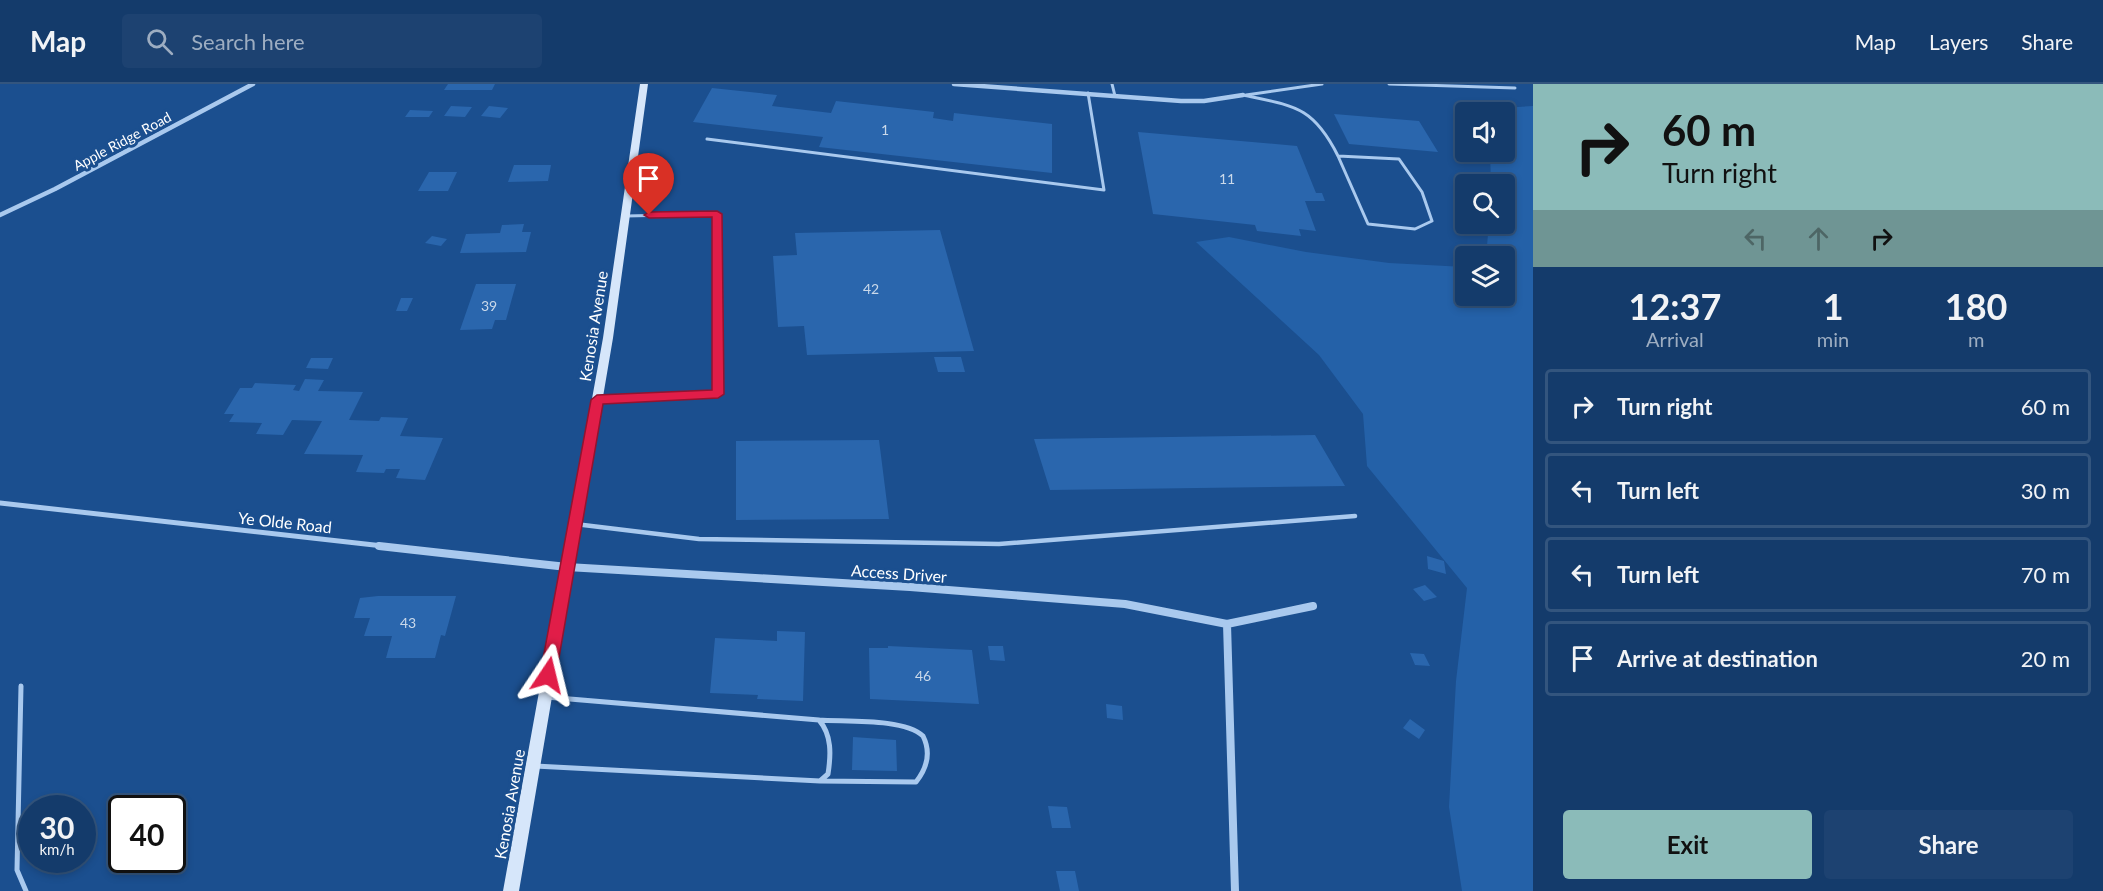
<!DOCTYPE html>
<style>
body{margin:0;font-family:Lato,sans-serif;background:#1d4271;color:#f1f3f6;height:100vh;display:flex;flex-direction:column;font-size:22px;white-space:nowrap}
*{box-sizing:border-box;margin:0}
p{font-size:20px;color:#9dadc1}
.icon{flex:none;width:33px;height:33px;fill:none;stroke:currentColor;stroke-width:2;stroke-linecap:round;stroke-linejoin:round}
.map{position:relative;flex:1;overflow:hidden}
.details{display:flex;flex-direction:column;background:#143b6b;width:570px}
.details>*{flex:none}
.banner{background:#8bbbb9;color:#111;overflow:hidden}
.tools{position:absolute;left:1455px;top:18px;display:grid;gap:12px}
.tools a{display:grid;place-items:center;width:60px;height:60px;border-radius:6px;background:#143b6b;box-shadow:0 3px 9px #0003,0 0 0 2px #33557e;font-size:30px}
.speed{position:absolute;left:18px;top:711px;display:flex;gap:12px;font-size:30px;font-weight:700;text-align:center}
.speed>*{display:grid;place-content:center;width:78px;height:78px;border-radius:50%;background:#143b6b;box-shadow:0 3px 9px #0003,0 0 0 2px #33557e;line-height:1}
.speed small{font-size:15px;font-weight:400}
.speed .limit{border:3px solid #111;border-radius:9px;background:#fff;color:#111}
.pin{position:absolute;display:grid;place-items:center;width:51px;height:51px;color:#fff;margin:-62px -26px;border-radius:50% 50% 50% 0;rotate:-45deg;box-shadow:0 0 6px #0007}
.pin .icon{rotate:45deg}
.me{position:absolute;width:66px;margin:-33px;rotate:10deg;stroke-linejoin:round;filter:drop-shadow(0 0 4px #0008)}
.turn{display:flex;align-items:center;gap:21px;height:126px;padding:0 30px;font-size:27px}
.turn .icon{width:78px;height:78px;stroke-width:2.5}
.turn b{display:block;font-size:42px;line-height:51px}
.lanes{display:flex;align-items:center;height:57px;padding:0 30px;background:#0003;justify-content:center;gap:30px;direction:ltr}
.lanes .off{opacity:.35}
.eta{display:flex;justify-content:space-evenly;align-items:center;height:102px;text-align:center}
.eta b{font-size:36px;font-weight:700;line-height:42px}
.cta{display:flex;gap:12px;margin-top:auto;padding:12px 30px}
.cta a{flex:1;height:69px;border-radius:6px;background:#8bbbb9;color:#111;font-size:24px;font-weight:700;line-height:69px;text-align:center}
.cta a+a{background:#1d4271;color:#f1f3f6}
ul{padding:0;list-style:none}
li{display:flex;align-items:center;gap:18px;height:75px;margin:0 12px 9px;padding:0 18px;border:3px solid #33557e;border-radius:6px}
li div{flex:1}
li b{display:block;font-size:22px}
li em{font-style:normal}
header{display:flex;align-items:center;gap:36px;box-sizing:border-box;height:84px;padding:0 30px;background:#143b6b;border-bottom:2px solid #33557e}
header strong{font-size:28px}
nav{display:flex;gap:33px;margin-inline-start:auto;font-size:21px}
.search{width:420px;height:54px;background:#1d4271;display:flex;align-items:center;gap:15px;box-sizing:border-box;padding:0 21px;border-radius:6px;color:#9dadc1;font-size:22px}
main{display:flex;flex:1;min-height:0}
.map>svg:first-child{display:block}
.green{fill:#2461a8}
.building{fill:#2a66ad}
.lines{fill:none;stroke-linecap:round;stroke-linejoin:round}
.lane-far2{stroke:#a9c9ee;stroke-width:3}
.lane-far1{stroke:#a9c9ee;stroke-width:4.5}
.lane{stroke:#a9c9ee;stroke-width:5}
.street-far2{stroke:#a9c9ee;stroke-width:4.5}
.street-far1{stroke:#a9c9ee;stroke-width:5}
.street{stroke:#a9c9ee;stroke-width:8}
.secondary{fill:#d6e6fa;fill-rule:evenodd}
.route{fill:#e11d48;stroke:#92132f;stroke-width:1.5}
.labels{text-anchor:middle;dominant-baseline:central;stroke-width:6;stroke-linejoin:round;paint-order:stroke}
.number-label{font-size:14px;fill:#cad9ea}
.far-street-label{font-size:14px;fill:#fff;stroke:#1b4f8f}
.street-label{font-size:16px;fill:#fff;stroke:#1b4f8f}
</style>
<header>
<strong>Map</strong>
<div class="search"><svg class="icon" aria-label="search" viewBox="0 0 24 24"><circle cx="10" cy="10" r="6"/><path d="M15 15l6 6"/></svg>Search here</div>
<nav><a>Map</a><a>Layers</a><a>Share</a></nav>
</header>
<main>
<div class="map">
<svg width="1533" height="807" viewBox="0 0 1533 807">
<rect width="100%" height="100%" fill="#1b4f8f"/>
<path class="green" d="M1533 22V807H1462L1449 723 1456 597 1467 504 1367 382 1363 330 1319 271 1196 158 1229 153 1306 168 1389 179 1465 183 1466 212H1504V172H1486L1489 140H1504V100H1491L1490 68H1504V28H1473L1471 26Z"/>
<path class="building" d="M448 0H495L492 6H444Z
M712 4 777 11 772 22 831 29 836 17 934 28 933 34 953 37 954 29 1052 40V89L819 63 823 53 693 38Z
M451 22 472 23 465 33 444 32Z
M489 22 508 24 500 34 481 32Z
M410 26 433 27 429 33H405Z
M1334 30 1419 37 1438 68 1349 60Z
M1138 48 1297 62 1316 109H1322L1325 117H1305L1316 147 1299 145 1301 152 1257 147 1255 141 1153 130Z
M514 81H551L548 97 508 98Z
M429 88H457L448 107H418Z
M524 140 522 148H531L526 168 460 169 466 150 500 149 502 141Z
M940 146 974 267 807 271 804 242 778 243 773 172 797 171 795 149Z
M432 152 447 155 441 162 425 159Z
M476 200H516L506 236H495L492 245 460 246Z
M401 214H413L407 227H396Z
M934 273H961L965 288H938Z
M311 274H333L328 285 306 284Z
M305 295 324 296 318 307 363 308 349 336 379 337 381 333 408 334 400 352 443 354 425 396 396 394 400 385H386L384 389 356 388 363 371 304 370 322 337 292 336 283 351 256 350 262 339 229 338 234 330H224L240 304H252L255 299 296 301 293 306 299 307Z
M1315 351 1345 402 1050 406 1034 355Z
M879 356 889 435 736 436V357Z
M1427 472 1444 477 1446 490 1428 485Z
M1425 501 1437 513 1424 517 1413 505Z
M378 512H456L445 552 441 551 435 574H386L392 552H364L370 534H354L360 514Z
M777 547 805 548 803 617 757 615 758 611 710 609 715 554 777 557Z
M888 562 972 566 979 620 870 615 869 564H888Z
M988 562H1003L1005 577 990 576Z
M1410 569 1424 570 1430 582 1415 581Z
M1106 620 1122 622 1123 636 1107 634Z
M1410 635 1425 646 1419 655 1403 644Z
M853 653 896 656 897 687 852 686Z
M1048 722 1067 723 1071 744H1052Z
M1056 787H1075L1079 807H1060Z"/>
<g class="lines">
<path class="lane-far2" d="M1112 0 1115 12
M1389 0 1515 4
M1243 11C1294 22 1313 22 1338 72
M1246 11 1322 0
M707 55 1104 106 1088 9
M1338 72 1399 75 1422 108 1432 137 1415 145 1368 140Z
M626 132 717 130V201"/>
<path class="lane-far1" d="M597 316 718 310 717 199
M575 440 699 455 999 460 1355 432"/>
<path class="lane" d="M21 602 17 786 26 807
M819 636C845 638 904 634 923 652 931 668 927 684 916 698L820 697
M535 682 820 697 828 690C831 671 832 651 819 636L546 613"/>
<path class="street-far2" d="M954 0 1181 17H1204L1243 11
M0 131 55 105 253 0"/>
<path class="street-far1" d="M0 419 392 463"/>
<path class="street" d="M379 462 567 483 910 503 1125 520 1227 540 1313 522
M1227 540 1235 807"/>
<path class="secondary" d="M640 0H648L613 254 519 807H503L603 254Z"/>
</g>
<path class="route" d="M717 127 722 130 724 310 718 314 603 320 556 591 554 597 548 599 543 597 540 591 591 316 597 311 712 306V133L649 134 644 131 649 128Z"/>
<g class="labels">
<g class="number-label">
<text x="885" y="45">1</text>
<text x="1227" y="94">11</text>
<text x="871" y="204">42</text>
<text x="489" y="221">39</text>
<text x="408" y="538">43</text>
<text x="923" y="591">46</text>
</g>
<g class="far-street-label">
<text transform="translate(122 57) rotate(-28)">Apple Ridge Road</text>
</g>
<g class="street-label">
<text transform="translate(593 242) rotate(-81)">Kenosia Avenue</text>
<text transform="translate(285 438) rotate(6)">Ye Olde Road</text>
<text transform="translate(899 489) rotate(4)">Access Driver</text>
<text transform="translate(509 720) rotate(-80)">Kenosia Avenue</text>
</g>
</g>
</svg>
<div class="tools">
<a><svg class="icon" aria-label="sound" viewBox="0 0 24 24"><path d="M4 9h4l5-4v14l-5-4H4zM17 9q2 3 0 6"/></svg></a>
<a><svg class="icon" aria-label="search" viewBox="0 0 24 24"><circle cx="10" cy="10" r="6"/><path d="M15 15l6 6"/></svg></a>
<a><svg class="icon" aria-label="layers" viewBox="0 0 24 24"><path d="M12 4l9 5-9 5-9-5zM3 14l9 5 9-5"/></svg></a>
</div>
<div class="speed"><div>30<small>km/h</small></div><div class="limit">40</div></div>
<div class="pin" style="left:649px;top:131px;background:#d93025"><svg class="icon" aria-label="arrive" viewBox="0 0 24 24"><path d="M6 21V4h12l-3 4 3 4H6"/></svg></div>
<svg class="me" style="left:548px;top:591px" viewBox="-20 -20 40 40"><path d="M0-17L14 15 0 8-14 15z" fill="#e11d48" stroke="#fff" stroke-width="4"/></svg>
</div>
<section class="details">
<div class="banner">
<div class="turn"><svg class="icon" aria-label="right" viewBox="0 0 24 24"><path d="M7 20v-9h11M14 6l5 5-5 5"/></svg><div><b>60 m</b>Turn right</div></div>
<div class="lanes"><svg class="icon off" aria-label="left" viewBox="0 0 24 24"><path d="M17 20v-9H6M10 6l-5 5 5 5"/></svg><svg class="icon off" aria-label="ahead" viewBox="0 0 24 24"><path d="M12 20V5M6 11l6-6 6 6"/></svg><svg class="icon" aria-label="right" viewBox="0 0 24 24"><path d="M7 20v-9h11M14 6l5 5-5 5"/></svg></div>
</div>
<div class="eta">
<div><b>12:37</b><p>Arrival</p></div>
<div><b>1</b><p>min</p></div>
<div><b>180</b><p>m</p></div>
</div>
<ul>
<li><svg class="icon" aria-label="right" viewBox="0 0 24 24"><path d="M7 20v-9h11M14 6l5 5-5 5"/></svg><div><b>Turn right</b></div><em>60 m</em></li>
<li><svg class="icon" aria-label="left" viewBox="0 0 24 24"><path d="M17 20v-9H6M10 6l-5 5 5 5"/></svg><div><b>Turn left</b></div><em>30 m</em></li>
<li><svg class="icon" aria-label="left" viewBox="0 0 24 24"><path d="M17 20v-9H6M10 6l-5 5 5 5"/></svg><div><b>Turn left</b></div><em>70 m</em></li>
<li><svg class="icon" aria-label="arrive" viewBox="0 0 24 24"><path d="M6 21V4h12l-3 4 3 4H6"/></svg><div><b>Arrive at destination</b></div><em>20 m</em></li>
</ul>
<div class="cta"><a>Exit</a><a>Share</a></div>
</section>
</main>
